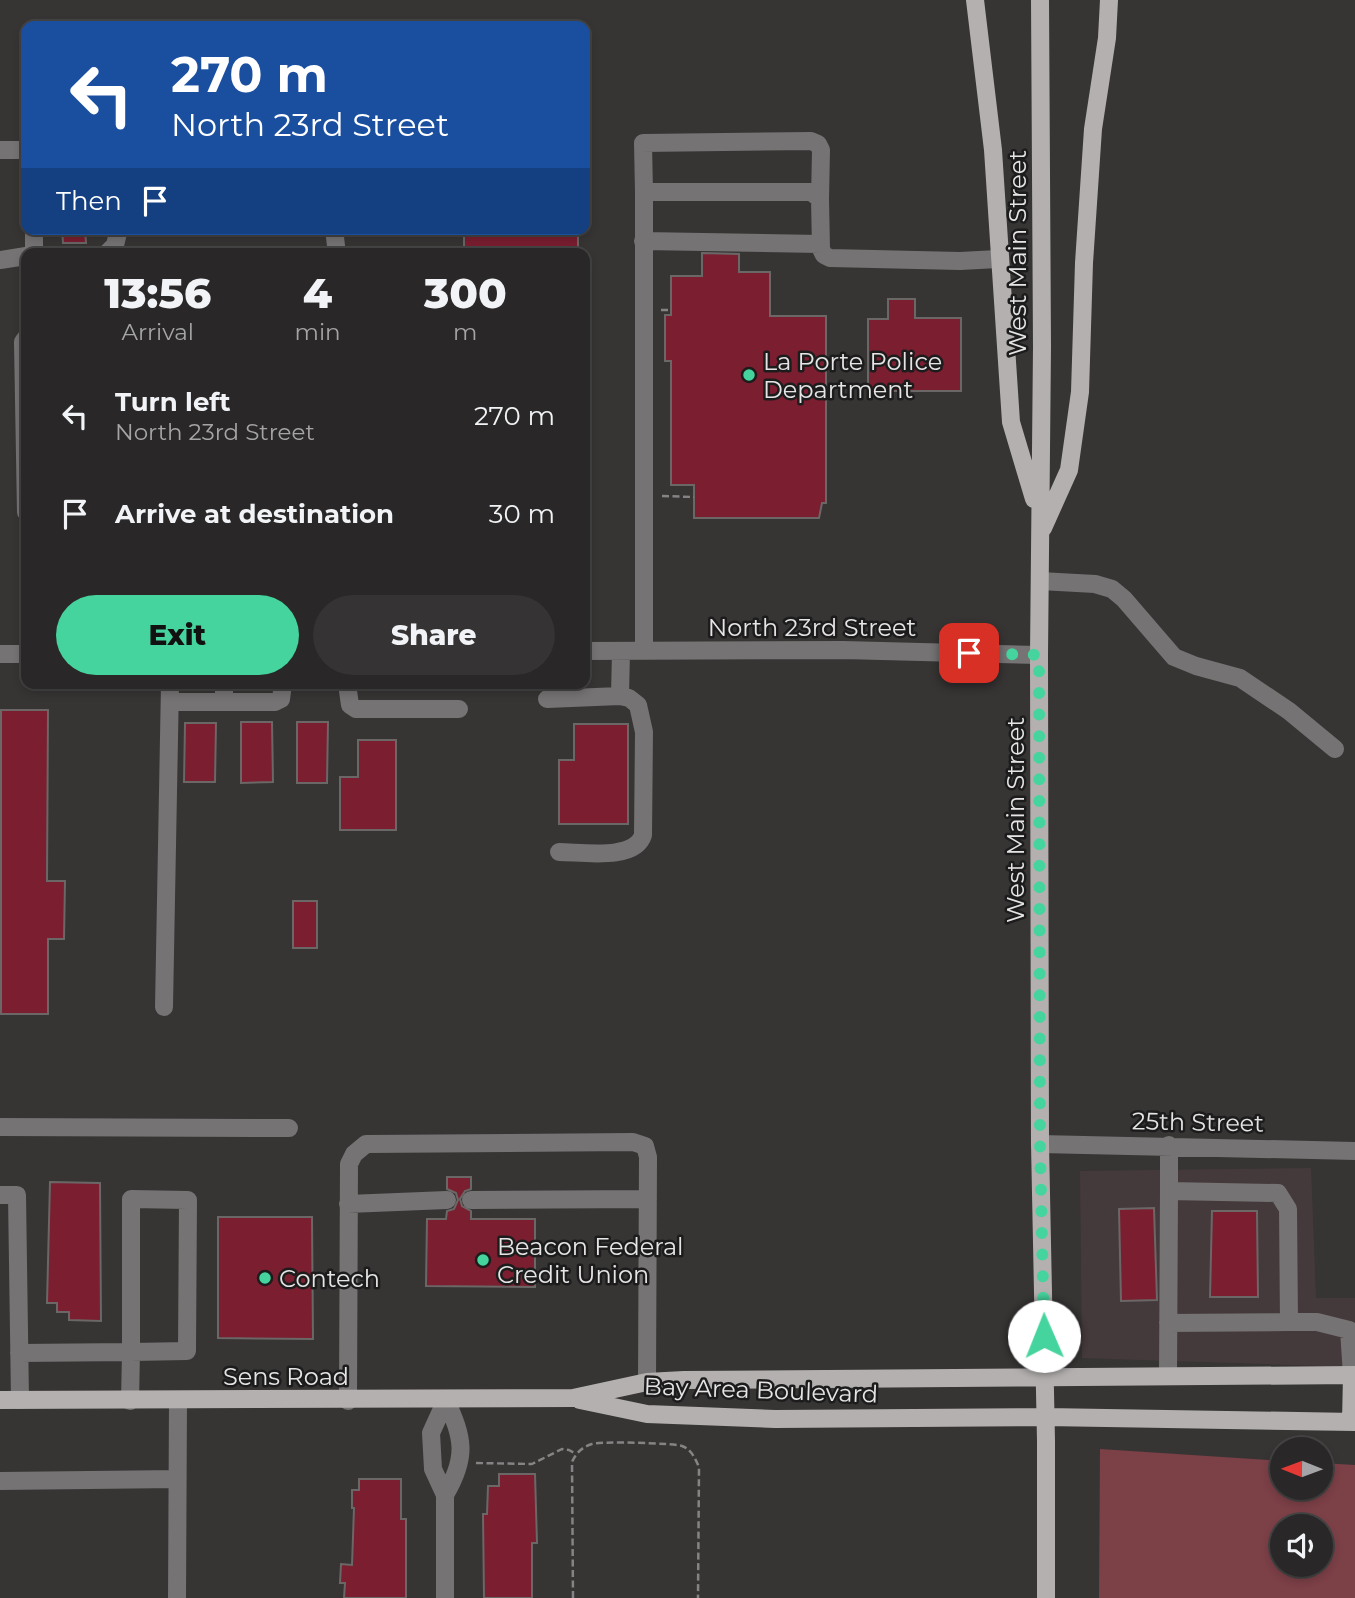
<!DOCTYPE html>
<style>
body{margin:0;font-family:Montserrat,sans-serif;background:#353333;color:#f1f3f6;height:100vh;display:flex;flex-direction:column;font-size:26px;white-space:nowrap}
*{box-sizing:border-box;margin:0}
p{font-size:23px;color:#a5a5a7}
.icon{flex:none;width:38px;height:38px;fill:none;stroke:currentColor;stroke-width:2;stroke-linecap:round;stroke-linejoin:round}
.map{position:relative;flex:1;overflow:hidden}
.side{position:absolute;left:21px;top:248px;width:569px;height:441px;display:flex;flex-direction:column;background:#292727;border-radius:14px;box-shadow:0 4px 10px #0003,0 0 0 2px #454444}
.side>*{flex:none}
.hud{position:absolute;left:21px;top:21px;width:569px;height:214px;border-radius:14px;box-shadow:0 4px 10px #0003,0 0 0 2px #454444;background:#1a4fa0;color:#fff;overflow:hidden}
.needle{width:46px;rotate:271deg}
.buttons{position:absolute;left:1270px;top:1437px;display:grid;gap:14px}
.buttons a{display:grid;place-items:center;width:63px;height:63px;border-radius:50%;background:#292727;box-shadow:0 4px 10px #0003,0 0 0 2px #454444;font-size:35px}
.pin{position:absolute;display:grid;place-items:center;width:60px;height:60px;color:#fff;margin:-30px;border-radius:14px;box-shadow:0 4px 10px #0006}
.me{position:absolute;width:77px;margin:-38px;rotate:359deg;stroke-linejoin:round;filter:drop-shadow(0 0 5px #0008)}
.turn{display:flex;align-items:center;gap:24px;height:147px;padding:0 35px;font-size:32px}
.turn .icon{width:91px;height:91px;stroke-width:2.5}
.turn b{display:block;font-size:49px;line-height:60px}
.then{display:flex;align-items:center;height:66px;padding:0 35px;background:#0003;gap:14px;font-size:26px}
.eta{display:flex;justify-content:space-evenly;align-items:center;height:119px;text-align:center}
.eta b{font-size:42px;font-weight:800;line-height:49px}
.primary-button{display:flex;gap:14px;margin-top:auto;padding:14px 35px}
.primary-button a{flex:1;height:80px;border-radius:42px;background:#46d49e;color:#111;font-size:28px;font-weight:800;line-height:80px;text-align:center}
.primary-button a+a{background:#353333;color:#f1f3f6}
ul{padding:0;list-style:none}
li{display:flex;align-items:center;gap:21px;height:98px;padding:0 35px}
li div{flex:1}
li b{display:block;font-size:26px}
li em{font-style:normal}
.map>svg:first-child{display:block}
.built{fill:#453a3b}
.green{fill:#7c4047;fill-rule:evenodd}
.building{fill:#7a1e30;stroke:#6b6767;stroke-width:2}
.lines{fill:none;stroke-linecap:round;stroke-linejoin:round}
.path{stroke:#858383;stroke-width:2.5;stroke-dasharray:7 3.5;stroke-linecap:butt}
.minor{stroke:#757373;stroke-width:18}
.major{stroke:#b4b0b0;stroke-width:18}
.route{stroke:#46d49e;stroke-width:12;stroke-dasharray:0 21.6}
.poi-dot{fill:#46d49e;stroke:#1d1c1c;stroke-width:2.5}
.labels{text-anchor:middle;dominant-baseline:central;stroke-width:5;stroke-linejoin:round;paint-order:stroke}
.street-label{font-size:24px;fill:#e6e4e4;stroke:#1d1c1c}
.poi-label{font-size:24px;fill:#e6e4e4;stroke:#1d1c1c;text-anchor:start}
</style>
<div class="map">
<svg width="1355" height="1598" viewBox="0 0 1355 1598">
<rect width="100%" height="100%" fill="#373434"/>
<path class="built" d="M1311 1168 1316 1298H1355V1367L1082 1358 1080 1171Z"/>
<path class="green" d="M1100 1449 1283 1461V1488H1321V1463L1355 1465V1598H1099ZM1283 1526H1321V1564H1283Z"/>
<path class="building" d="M62 229H85L86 243H63Z
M464 229H578V254H464Z
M702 253 739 254V272H770V316H826V503H822L819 518H694V485H671V361H665V315H671V276H702Z
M888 299H915V318H961V391H890V388H868V319H888Z
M1 710H48L47 881H65L64 939H48V1014H1Z
M241 722H272L273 782 241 783Z
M297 722H328L327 783H297Z
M185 723H216L215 782H184Z
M574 724H628V824H559V760H574Z
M358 740H396V830H340V777H358Z
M293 901H317V948H293Z
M447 1177H471V1189L465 1191 460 1199 462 1206 471 1211V1219H535V1287L426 1286 427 1219H446L447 1211 454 1209 458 1200 456 1193 447 1189Z
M50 1182 100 1183 101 1321 69 1320V1312H57V1303H47Z
M1154 1208 1157 1300 1121 1301 1119 1209Z
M1212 1211H1257L1258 1297H1210Z
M218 1217H312L313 1339 218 1338Z
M499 1474H535L537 1543H532V1598H484L483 1514H487L488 1486H499Z
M359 1479H401V1519H406V1598H344L345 1583H340L341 1564 352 1565 354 1508H352V1490H359Z"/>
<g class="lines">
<path class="path" d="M661 310H671
M662 496 694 497
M476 1463 532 1464 562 1449 569 1450 576 1454
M573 1598 572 1462C576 1453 582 1447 592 1444 603 1441 671 1443 682 1446 691 1449 695 1458 699 1467L698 1598"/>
<path class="minor" d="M0 150H26
M644 192 643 143 811 141 818 144 821 150 820 199
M334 229 337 254
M643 241 821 244
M34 254V229
M106 254 115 245 119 229
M0 260 26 256
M26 338 23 342 26 512
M1040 581 1095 584 1112 589 1124 599 1174 657 1196 666 1240 678 1289 711 1335 749
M584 651 843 650 1039 655
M644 651V192H811L820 199 821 249 824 255 830 258 960 261 998 259
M0 654H26
M224 684V702
M347 684 350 705 356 709H459
M620 696 621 651
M547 699 620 696 629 698 638 705 644 732 643 835C635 861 582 852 559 852
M170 702H275L281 699 283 684
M164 1007 170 684
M0 1127 289 1128
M1040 1144 1355 1151
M1169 1191V1145
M0 1195H17L20 1400
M131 1199 188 1200 187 1351 131 1352Z
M471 1200 648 1199
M348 1204 447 1200
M1168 1323 1289 1322
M19 1353 131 1352 130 1401
M1168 1376 1169 1191 1278 1193 1288 1209 1289 1322H1317L1349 1330 1352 1375
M348 1401 349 1164 354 1154 366 1144 633 1142 645 1146 648 1157 647 1382
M0 1481 177 1479
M445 1495C468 1456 463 1438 446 1400
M177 1598 178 1401
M445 1598V1495L433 1469 431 1433 446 1400"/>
<path class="major" d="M975 0 993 150 1011 422 1034 499
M1040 0 1042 347 1039 655 1040 1144 1046 1441V1598
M1043 528 1069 470 1080 392 1084 263 1093 129 1107 38 1109 0
M0 1400 573 1398 647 1382 684 1380 1355 1375
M580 1400 647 1414 775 1419 1046 1417 1355 1422
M1351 1422 1352 1375"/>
</g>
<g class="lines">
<path class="route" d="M969 653 1039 655 1040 1144 1044 1336"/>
</g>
<g class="poi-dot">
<circle cx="749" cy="375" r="7"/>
<circle cx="483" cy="1260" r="7"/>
<circle cx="265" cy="1278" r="7"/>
</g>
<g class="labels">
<g class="street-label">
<text transform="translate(1017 253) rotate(-90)">West Main Street</text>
<text x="812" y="627">North 23rd Street</text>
<text transform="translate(1015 820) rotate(-90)">West Main Street</text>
<text transform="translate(1198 1122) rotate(1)">25th Street</text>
<text x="286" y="1376">Sens Road</text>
<text transform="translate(761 1390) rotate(2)">Bay Area Boulevard</text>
</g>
<g class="poi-label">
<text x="763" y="361">La Porte Police<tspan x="763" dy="28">Department</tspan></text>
<text x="497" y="1246">Beacon Federal<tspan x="497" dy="28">Credit Union</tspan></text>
<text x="279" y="1278">Contech</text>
</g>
</g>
</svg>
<div class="buttons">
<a><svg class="needle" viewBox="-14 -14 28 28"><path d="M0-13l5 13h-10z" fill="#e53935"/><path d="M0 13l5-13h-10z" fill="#a5a5a7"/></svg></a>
<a><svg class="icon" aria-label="sound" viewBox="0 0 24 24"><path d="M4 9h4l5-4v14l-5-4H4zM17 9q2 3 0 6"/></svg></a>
</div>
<div class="pin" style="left:969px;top:653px;background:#d93025"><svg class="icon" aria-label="arrive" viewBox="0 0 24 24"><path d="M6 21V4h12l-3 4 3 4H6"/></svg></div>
<svg class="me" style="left:1044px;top:1336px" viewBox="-20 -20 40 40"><circle r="19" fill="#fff"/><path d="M0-13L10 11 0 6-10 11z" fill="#46d49e"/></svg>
<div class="hud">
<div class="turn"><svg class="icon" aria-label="left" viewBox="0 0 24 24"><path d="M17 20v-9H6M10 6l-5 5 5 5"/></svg><div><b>270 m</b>North 23rd Street</div></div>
<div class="then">Then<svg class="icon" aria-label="arrive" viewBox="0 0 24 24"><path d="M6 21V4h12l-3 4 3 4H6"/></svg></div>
</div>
<section class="side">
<div class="eta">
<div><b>13:56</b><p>Arrival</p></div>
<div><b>4</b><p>min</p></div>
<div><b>300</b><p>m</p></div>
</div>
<ul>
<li><svg class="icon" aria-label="left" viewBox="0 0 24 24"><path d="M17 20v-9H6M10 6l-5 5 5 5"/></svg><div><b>Turn left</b><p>North 23rd Street</p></div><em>270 m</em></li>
<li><svg class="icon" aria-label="arrive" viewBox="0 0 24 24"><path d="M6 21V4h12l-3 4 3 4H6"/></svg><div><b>Arrive at destination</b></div><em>30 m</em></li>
</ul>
<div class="primary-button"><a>Exit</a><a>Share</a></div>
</section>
</div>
